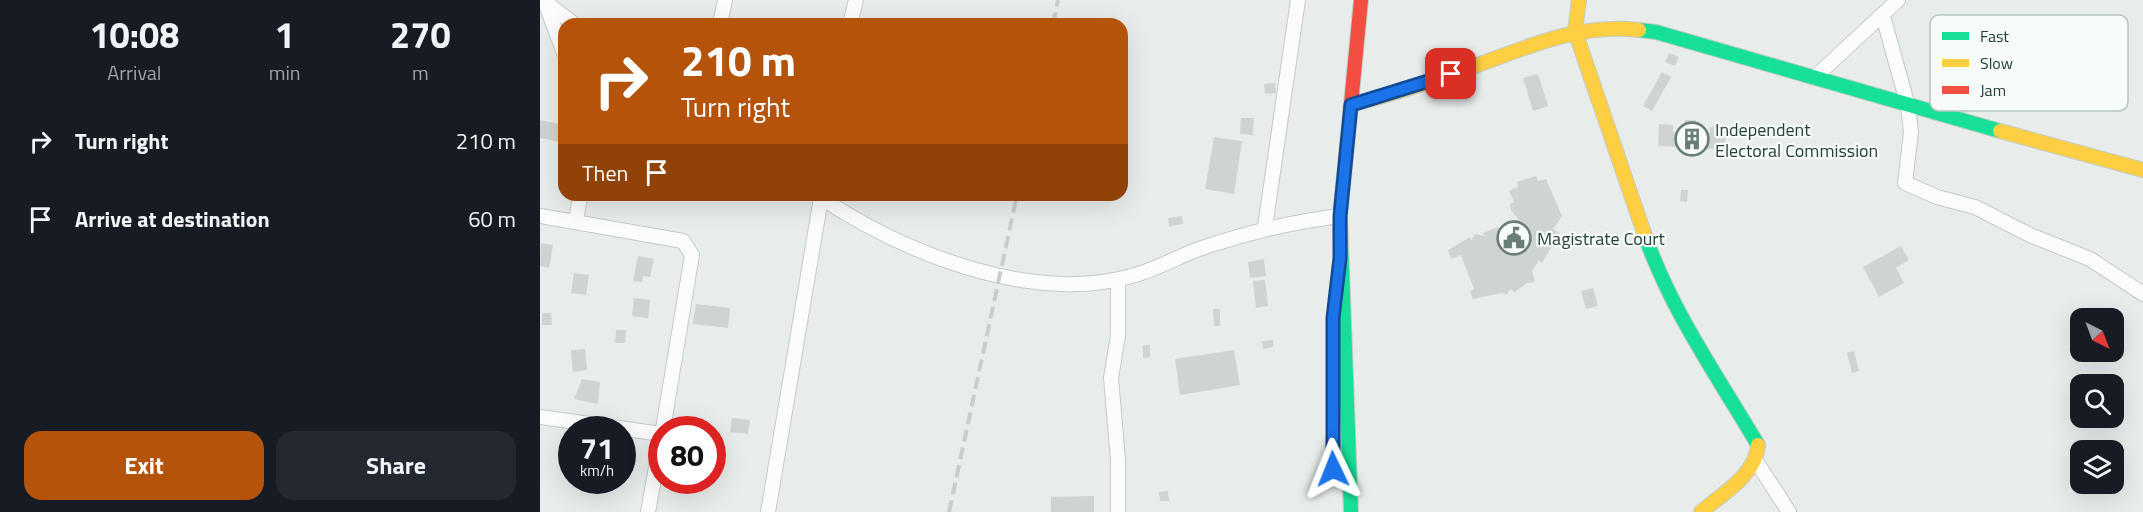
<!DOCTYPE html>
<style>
body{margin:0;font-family:"Titillium Web",sans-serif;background:#242831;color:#f1f3f6;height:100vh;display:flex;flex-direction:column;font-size:22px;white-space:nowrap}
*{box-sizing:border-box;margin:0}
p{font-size:20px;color:#9ea1a6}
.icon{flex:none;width:33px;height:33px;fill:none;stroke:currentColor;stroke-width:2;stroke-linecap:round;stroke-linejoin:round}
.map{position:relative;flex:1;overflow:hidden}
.panel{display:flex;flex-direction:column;background:#171b24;width:540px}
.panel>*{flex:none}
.guide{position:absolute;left:18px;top:18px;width:570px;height:183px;border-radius:18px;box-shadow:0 6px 24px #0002;background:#b45309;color:#fff;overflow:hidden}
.needle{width:39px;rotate:138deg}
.controls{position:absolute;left:1530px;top:308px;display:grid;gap:12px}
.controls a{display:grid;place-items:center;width:54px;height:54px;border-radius:12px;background:#171b24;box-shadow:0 6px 24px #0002;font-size:30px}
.speed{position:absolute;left:18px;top:416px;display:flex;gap:12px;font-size:30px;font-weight:700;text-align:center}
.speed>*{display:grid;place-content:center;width:78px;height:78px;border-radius:50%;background:#171b24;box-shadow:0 6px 24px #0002;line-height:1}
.speed small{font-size:15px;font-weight:400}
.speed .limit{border:9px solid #d22;background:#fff;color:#111}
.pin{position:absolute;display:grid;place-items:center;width:51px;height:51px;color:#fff;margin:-26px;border-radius:12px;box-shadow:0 3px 9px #0006}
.me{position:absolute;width:66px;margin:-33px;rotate:358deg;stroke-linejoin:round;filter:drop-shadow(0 0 4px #0008)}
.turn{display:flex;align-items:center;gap:21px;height:126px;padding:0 24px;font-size:27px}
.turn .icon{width:78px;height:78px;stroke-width:2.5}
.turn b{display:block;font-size:42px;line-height:51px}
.then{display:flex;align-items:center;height:57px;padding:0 24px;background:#0003;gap:12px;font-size:22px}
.eta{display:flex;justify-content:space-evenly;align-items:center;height:102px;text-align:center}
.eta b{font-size:36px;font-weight:700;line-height:42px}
.primary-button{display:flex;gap:12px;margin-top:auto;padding:12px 24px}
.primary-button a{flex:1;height:69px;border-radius:18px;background:#b45309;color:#fff;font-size:24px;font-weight:700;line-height:69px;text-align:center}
.primary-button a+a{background:#242831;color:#f1f3f6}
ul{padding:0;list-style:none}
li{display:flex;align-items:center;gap:18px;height:78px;padding:0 24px}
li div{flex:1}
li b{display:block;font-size:22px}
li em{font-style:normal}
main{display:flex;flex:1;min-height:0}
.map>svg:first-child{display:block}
.building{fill:#cfd4d2}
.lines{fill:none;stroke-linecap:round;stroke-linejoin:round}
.street-casing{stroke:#c5cac8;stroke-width:16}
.fast-casing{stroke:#c3cbc8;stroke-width:16}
.slow-casing{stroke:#c3cbc8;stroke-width:16}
.jam-casing{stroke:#c3cbc8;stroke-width:16}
.street{stroke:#fcfcfc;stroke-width:14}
.fast{stroke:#16e098;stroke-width:14}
.slow{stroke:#ffcf43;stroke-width:14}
.jam{stroke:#f24e42;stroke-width:14}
.rail{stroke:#c9cdcc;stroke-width:4;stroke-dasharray:12 6;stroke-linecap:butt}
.route-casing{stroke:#114b97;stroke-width:15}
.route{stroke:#1a73e8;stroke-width:10}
.labels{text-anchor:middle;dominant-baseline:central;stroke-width:4.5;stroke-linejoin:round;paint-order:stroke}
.poi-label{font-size:18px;fill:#24423a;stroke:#f7fbf9;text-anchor:start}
.key{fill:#f7fbf9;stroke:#b8c4c0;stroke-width:1.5}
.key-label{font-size:16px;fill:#24423a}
</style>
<main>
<section class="panel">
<div class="eta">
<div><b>10:08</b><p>Arrival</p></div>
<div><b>1</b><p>min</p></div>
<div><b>270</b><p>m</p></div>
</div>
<ul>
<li><svg class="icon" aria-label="right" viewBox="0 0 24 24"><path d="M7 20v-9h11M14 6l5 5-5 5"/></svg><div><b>Turn right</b></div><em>210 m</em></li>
<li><svg class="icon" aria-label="arrive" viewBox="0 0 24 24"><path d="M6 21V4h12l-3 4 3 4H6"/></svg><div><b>Arrive at destination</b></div><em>60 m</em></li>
</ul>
<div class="primary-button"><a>Exit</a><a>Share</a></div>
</section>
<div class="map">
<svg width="1603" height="512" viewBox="0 0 1603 512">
<rect width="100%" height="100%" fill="#e8edeb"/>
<path class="building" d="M1129 53 1139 57 1135 66 1125 62Z
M1122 72 1131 77 1112 111 1103 106Z
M998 74 1008 106 993 111 983 78Z
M735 83 736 93 725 94 724 84Z
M701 118H714L713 135 700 134Z
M0 120 24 125 21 142 0 138Z
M1145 120H1156L1155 132 1170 133V127H1186L1185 150 1155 148V155L1141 154 1142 147 1118 146 1119 124 1133 125V132L1144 133Z
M674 137 702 141 694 194 665 189Z
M996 176 998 181 1006 179 1022 216 1013 229 1020 233 1002 263 999 260 992 271 995 282 987 283 975 292 971 289 966 295 962 293 933 299 930 291 934 289 921 255 911 259 908 250 930 237 931 241 935 234 944 236 943 233 958 227 960 232 966 229 967 224 972 220 977 224 979 220 971 210 970 204 974 202 969 191 978 187 977 182Z
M1141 190H1148L1147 202 1140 201Z
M642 216 643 224 629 226 628 218Z
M1 243 13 245 9 268 0 266Z
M1361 246 1369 260 1356 268 1364 283 1339 297 1323 267Z
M98 256 114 259 110 277 103 276 102 282 93 281Z
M724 259 726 276 710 278 708 262Z
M34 273 49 275 46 295 31 293Z
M725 280 728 306 716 308 713 281Z
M1053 288 1058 306 1046 309 1041 291Z
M94 298 110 300 108 318 92 316Z
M156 304 190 308 188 328 153 324Z
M673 309H680V326H674Z
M2 313H11L12 325H2Z
M76 330H86L85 343H75Z
M733 340V347L723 349 722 341Z
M603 345H610V357L603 358Z
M45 349 47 370 33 372 31 350Z
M694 350 700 385 640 395 635 359Z
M1314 351 1319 371 1312 373 1307 353Z
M42 379 60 382 58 404 34 399Z
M192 418 210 420 208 434 190 432Z
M127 480H138L137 487 126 486Z
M628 491 629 501H620L619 492Z
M554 496V512H511V497Z"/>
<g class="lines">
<defs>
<path id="street" d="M4 1 34 24
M5 2 24 53
M1343 16 1368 106 1371 132 1365 183 1397 197 1435 207 1490 235 1550 259 1603 294
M180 24 185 0
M310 24 316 0
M1274 78 1358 0
M277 195C361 252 493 306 595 275 617 269 637 257 659 249 706 233 750 222 800 216
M0 216 143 241 152 255 123 429
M36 222 40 195
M725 227 758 0
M0 417 121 434
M1216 461 1249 512
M108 512 122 434
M228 512 281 198
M578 512V460L571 378 578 336V280"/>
<path id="fast" d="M1099 30 1116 32 1460 131
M805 166 800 216 811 512
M1104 233C1130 309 1178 377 1218 445"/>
<path id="slow" d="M1039 0 1035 31 1104 233
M811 105C848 95 885 84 921 71 979 51 1036 22 1099 30
M1460 131 1603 170
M1161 512C1182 494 1216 475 1218 445"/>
<path id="jam" d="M805 166 821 0"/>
</defs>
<use href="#street" class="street-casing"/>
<use href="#fast" class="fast-casing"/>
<use href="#slow" class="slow-casing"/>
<use href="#jam" class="jam-casing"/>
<use href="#street" class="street"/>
<use href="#fast" class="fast"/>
<use href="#slow" class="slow"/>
<use href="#jam" class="jam"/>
<path class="rail" d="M513 24 518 0
M409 512 477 195"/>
</g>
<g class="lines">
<defs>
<path id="route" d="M793 469V318L800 258V216L811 105 911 74"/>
</defs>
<use href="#route" class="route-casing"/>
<use href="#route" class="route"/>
</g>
<defs>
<symbol id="building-ring" viewBox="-11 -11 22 22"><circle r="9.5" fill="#f7fbf9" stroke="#697e78" stroke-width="1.5"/><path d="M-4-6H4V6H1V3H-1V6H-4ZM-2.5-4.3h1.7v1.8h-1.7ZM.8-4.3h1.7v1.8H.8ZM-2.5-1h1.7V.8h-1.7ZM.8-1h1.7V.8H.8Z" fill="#697e78"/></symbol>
<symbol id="civic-ring" viewBox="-11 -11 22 22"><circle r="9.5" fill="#f7fbf9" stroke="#697e78" stroke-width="1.5"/><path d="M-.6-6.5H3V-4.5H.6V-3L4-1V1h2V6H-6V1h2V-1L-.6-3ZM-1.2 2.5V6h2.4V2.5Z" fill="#697e78"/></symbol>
</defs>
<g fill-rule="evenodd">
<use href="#building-ring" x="1133" y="120" width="38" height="38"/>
<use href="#civic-ring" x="955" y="219" width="38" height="38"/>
</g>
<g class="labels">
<g class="poi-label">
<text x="1175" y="129">Independent<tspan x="1175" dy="21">Electoral Commission</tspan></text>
<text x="997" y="238">Magistrate Court</text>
</g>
</g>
<rect x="1390" y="15" width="198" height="96" rx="9" class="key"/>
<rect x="1402" y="32" width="27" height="8" fill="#16e098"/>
<rect x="1402" y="59" width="27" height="8" fill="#ffcf43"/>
<rect x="1402" y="86" width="27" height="8" fill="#f24e42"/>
<g class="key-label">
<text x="1440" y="42">Fast</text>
<text x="1440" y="69">Slow</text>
<text x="1440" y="96">Jam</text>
</g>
</svg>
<div class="controls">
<a><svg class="needle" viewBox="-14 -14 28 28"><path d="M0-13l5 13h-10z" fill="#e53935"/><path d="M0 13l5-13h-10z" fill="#9ea1a6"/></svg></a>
<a><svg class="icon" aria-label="search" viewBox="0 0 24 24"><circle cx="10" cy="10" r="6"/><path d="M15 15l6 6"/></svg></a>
<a><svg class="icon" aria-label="layers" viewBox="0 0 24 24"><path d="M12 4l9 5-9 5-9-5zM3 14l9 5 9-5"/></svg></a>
</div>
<div class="speed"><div>71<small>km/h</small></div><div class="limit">80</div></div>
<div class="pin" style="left:911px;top:74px;background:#d93025"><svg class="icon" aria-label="arrive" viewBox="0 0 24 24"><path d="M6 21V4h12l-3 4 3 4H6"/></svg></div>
<svg class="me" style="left:793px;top:469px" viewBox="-20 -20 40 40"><path d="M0-17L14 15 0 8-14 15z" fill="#1a73e8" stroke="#fff" stroke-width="4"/></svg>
<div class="guide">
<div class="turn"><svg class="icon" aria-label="right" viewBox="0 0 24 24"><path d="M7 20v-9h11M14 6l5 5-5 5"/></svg><div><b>210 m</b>Turn right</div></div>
<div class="then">Then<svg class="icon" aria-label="arrive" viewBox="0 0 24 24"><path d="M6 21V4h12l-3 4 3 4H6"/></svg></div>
</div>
</div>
</main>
